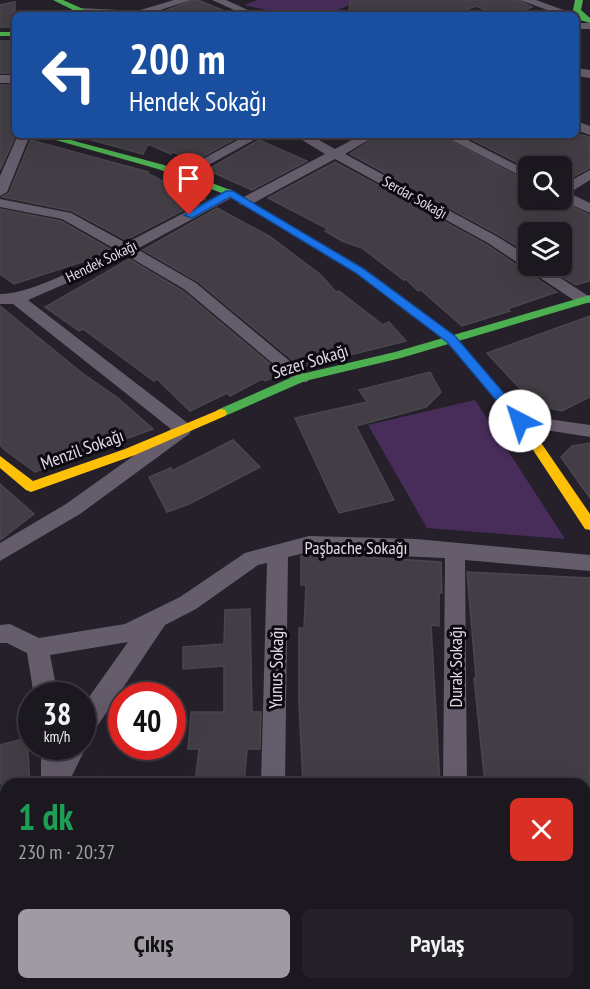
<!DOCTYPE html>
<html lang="tr">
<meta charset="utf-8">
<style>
body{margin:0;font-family:"PT Sans Narrow",sans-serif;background:#252129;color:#f1f3f6;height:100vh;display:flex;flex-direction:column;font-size:22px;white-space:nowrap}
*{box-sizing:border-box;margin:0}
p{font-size:20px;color:#a0a0a5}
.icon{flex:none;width:33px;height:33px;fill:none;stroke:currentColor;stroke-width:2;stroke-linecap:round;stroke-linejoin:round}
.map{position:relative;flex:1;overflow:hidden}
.panel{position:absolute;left:0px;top:778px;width:591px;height:212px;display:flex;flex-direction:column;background:#1c1820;border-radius:18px 18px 0 0;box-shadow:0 6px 24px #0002,0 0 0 2px #3a373e}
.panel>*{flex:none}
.banner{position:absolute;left:12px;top:12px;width:567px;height:126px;border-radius:9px;box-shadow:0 6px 24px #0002,0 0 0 2px #3a373e;background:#1a4fa0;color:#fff;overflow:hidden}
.fabs{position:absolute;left:518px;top:156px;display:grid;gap:12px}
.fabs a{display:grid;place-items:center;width:54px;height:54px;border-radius:9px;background:#1c1820;box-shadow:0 6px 24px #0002,0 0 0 2px #3a373e;font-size:30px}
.speed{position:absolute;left:18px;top:682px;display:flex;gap:12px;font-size:30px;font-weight:700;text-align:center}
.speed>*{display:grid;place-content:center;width:78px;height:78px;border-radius:50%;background:#1c1820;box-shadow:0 6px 24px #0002,0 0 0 2px #3a373e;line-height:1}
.speed small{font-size:15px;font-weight:400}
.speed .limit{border:9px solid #d22;background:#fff;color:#111}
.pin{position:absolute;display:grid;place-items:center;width:51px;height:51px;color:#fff;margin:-62px -26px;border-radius:50% 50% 50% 0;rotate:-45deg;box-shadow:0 0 6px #0007}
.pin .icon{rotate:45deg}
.me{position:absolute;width:66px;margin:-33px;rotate:320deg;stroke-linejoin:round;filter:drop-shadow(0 0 4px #0008)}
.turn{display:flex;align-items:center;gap:21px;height:126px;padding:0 18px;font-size:27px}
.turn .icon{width:78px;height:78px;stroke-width:2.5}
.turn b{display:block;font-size:42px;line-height:51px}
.round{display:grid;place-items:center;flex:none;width:63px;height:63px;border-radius:9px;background:#252129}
.head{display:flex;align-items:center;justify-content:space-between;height:102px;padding:0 18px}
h1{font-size:36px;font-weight:700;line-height:45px;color:#1e9e55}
.primary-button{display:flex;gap:12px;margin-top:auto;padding:12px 18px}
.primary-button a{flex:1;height:69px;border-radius:9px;background:#9f9aa4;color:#111;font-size:24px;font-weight:700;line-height:69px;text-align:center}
.primary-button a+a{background:#252129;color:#f1f3f6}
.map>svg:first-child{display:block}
.green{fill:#482d5a}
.building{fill:#433e46;stroke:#4a464e;stroke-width:1.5}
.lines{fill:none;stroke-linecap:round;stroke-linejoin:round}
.street{fill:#665d6c;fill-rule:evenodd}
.fast{fill:#4caf50;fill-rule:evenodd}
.slow{fill:#ffc107;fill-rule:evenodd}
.route{fill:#1a73e8;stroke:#114b97;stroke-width:1.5}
.labels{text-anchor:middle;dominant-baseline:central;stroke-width:6;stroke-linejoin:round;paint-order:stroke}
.far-street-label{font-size:15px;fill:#e1dbe6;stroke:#0d0910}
.street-label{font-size:18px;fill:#e1dbe6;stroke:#0d0910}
</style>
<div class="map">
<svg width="590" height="989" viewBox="0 0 590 989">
<rect width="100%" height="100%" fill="#25202a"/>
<path class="green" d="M257 0H362L325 15 280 13 244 5Z
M475 400 565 539 427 528 368 425Z"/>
<path class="building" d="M193 0H198L234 15H177L165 11Z
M350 0H518L532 7 514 15H499L475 6 456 15H439L432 12 393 15 349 13Z
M15 2V27H0V5Z
M0 41H15V73H0Z
M0 85H15L16 135 0 170Z
M73 135H242L195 161 173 152 171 154 148 144 143 154Z
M379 135H440L528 182V200H559L590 215V281L576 285 545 266H561V232H528V253L499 235 350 154Z
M463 135H583L590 137V168L561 183V166H528V168Z
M32 137 34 141 148 172 147 173 176 188 180 186 205 199 126 240 72 211 2 197 9 193Z
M259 140 307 161 252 190 207 170Z
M335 162 487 245 557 292 507 309 510 311 462 326 421 290 418 291 406 279 404 280 362 248 342 241 325 231 328 229 268 198Z
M217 208 269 236 321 275 336 292 339 291 383 325 389 322 406 341 301 367 197 281 143 250Z
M0 209 61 221 110 249 88 260 14 284 0 274Z
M129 259 183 291 282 374 265 381 262 379 230 396 227 393 190 411 157 379 154 381 83 329 79 331 45 307Z
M0 306 82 373 118 398 153 429 35 472 6 451 0 445Z
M590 316V397L562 411 545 407 523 392 487 353Z
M430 372 441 392 426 407 356 426 394 500 339 513 295 418 367 402 359 390Z
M233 440 260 467 189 504 167 512 149 477 171 468 172 471Z
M590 443V498L561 457 572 446Z
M0 484 34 514 0 540Z
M334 555 441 562 442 593H439V626L431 625 440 784H303L299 704V628H304L306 585H301V556Z
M467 572 590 578V784H485L474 678H476Z
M250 609 252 712H261L260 749H247L244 784H195L199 749H188L191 712H224V666L183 669V647L224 644 225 610Z
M27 738 30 784H0V745Z"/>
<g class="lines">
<path class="street" d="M174 0H191L145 15 80 14 75 11 80 8 137 11Z
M212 0H226L259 15H245Z
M520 0H536L577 15 576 17V15H561Z
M576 23H590V29H576Z
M576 68 590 70V78L576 76Z
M0 75H15V83H0Z
M576 121 590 126V135L576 130Z
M18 135H30L7 192 0 196V176Z
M247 135H263L187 177 182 178 175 174Z
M294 135H310L335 149 361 135H377L345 154 498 237 528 256V266H542L590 297V303H578L488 243 335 159 250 205H240L238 202 240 199 325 154Z
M442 135H458L528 171V180Z
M590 170V180L569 193 590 203V213L561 200V186Z
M230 189 237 193 235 196 137 249 196 283 310 378 307 382H295L184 289 126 255 97 270 28 300 189 424 192 429 189 434 80 514 0 561V543L66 504 171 429 13 304H0V294C32 294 86 264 115 249L62 219 0 207V199L71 213 126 243Z
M520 415 590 425V437L514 425 511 421 514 417Z
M309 536 416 539 590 555V571L465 560 467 784H443L445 558 309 552 288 557 285 784H261L267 563 258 565 196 609 165 625 90 737 83 740 86 747 68 784H41V747H82V707L128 642 50 655 58 696H34L27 653 7 643H0V625L10 624 39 638 125 624 180 597 245 553Z
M585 920 590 921V949L585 948Z
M61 984H89V989H61Z
M384 984H415L417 989H386Z"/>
<path class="fast" d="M53 0H63L83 9 85 15H77V12Z
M575 0H583L581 10 590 18V23L580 20 573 10Z
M0 32H15V36H0Z
M38 135H52L164 165 233 191 364 269 416 309 410 312 406 311 356 273 227 195 158 169Z
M590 295V302L401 358 305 381 225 416 221 417 215 413 217 410 297 375 395 352Z"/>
<path class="slow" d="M410 306 455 336 524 418 590 514V530L585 529 516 424 447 342 406 311V307Z
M221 409 225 410 227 413 225 416 135 455 31 492 26 490 0 468V456L33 481 125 449Z"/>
</g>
<path class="route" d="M226 191H233L364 269 455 336 525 418 527 421 525 424H516L447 342 356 273 230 197 192 218 184 215Z"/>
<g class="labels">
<g class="far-street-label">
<text transform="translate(415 197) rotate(29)">Serdar Sokağı</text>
<text transform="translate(101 261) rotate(-26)">Hendek Sokağı</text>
</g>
<g class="street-label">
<text transform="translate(310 361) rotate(-17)">Sezer Sokağı</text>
<text transform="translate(82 449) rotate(-20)">Menzil Sokağı</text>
<text x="356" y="547">Paşbache Sokağı</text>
<text transform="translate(455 667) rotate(-90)">Durak Sokağı</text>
<text transform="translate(276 668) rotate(-89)">Yunus Sokağı</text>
</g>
</g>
</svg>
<div class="fabs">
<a><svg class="icon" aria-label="search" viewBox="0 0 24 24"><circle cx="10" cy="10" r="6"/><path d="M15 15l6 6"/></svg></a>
<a><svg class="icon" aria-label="layers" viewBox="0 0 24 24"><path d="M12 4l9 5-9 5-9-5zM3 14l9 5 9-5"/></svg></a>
</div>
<div class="speed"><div>38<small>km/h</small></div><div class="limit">40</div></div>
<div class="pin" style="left:189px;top:215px;background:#d93025"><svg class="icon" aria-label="arrive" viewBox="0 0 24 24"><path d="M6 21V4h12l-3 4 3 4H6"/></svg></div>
<svg class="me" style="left:520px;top:421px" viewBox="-20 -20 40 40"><circle r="19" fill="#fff"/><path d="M0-13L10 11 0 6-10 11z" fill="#1a73e8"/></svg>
<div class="banner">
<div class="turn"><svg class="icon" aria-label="left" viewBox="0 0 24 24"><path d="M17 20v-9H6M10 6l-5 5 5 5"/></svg><div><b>200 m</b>Hendek Sokağı</div></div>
</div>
<section class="panel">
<div class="head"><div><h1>1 dk</h1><p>230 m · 20:37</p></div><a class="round" style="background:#d93025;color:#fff"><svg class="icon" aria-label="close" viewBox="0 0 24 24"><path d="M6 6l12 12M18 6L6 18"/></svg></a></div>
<div class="primary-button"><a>Çıkış</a><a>Paylaş</a></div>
</section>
</div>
